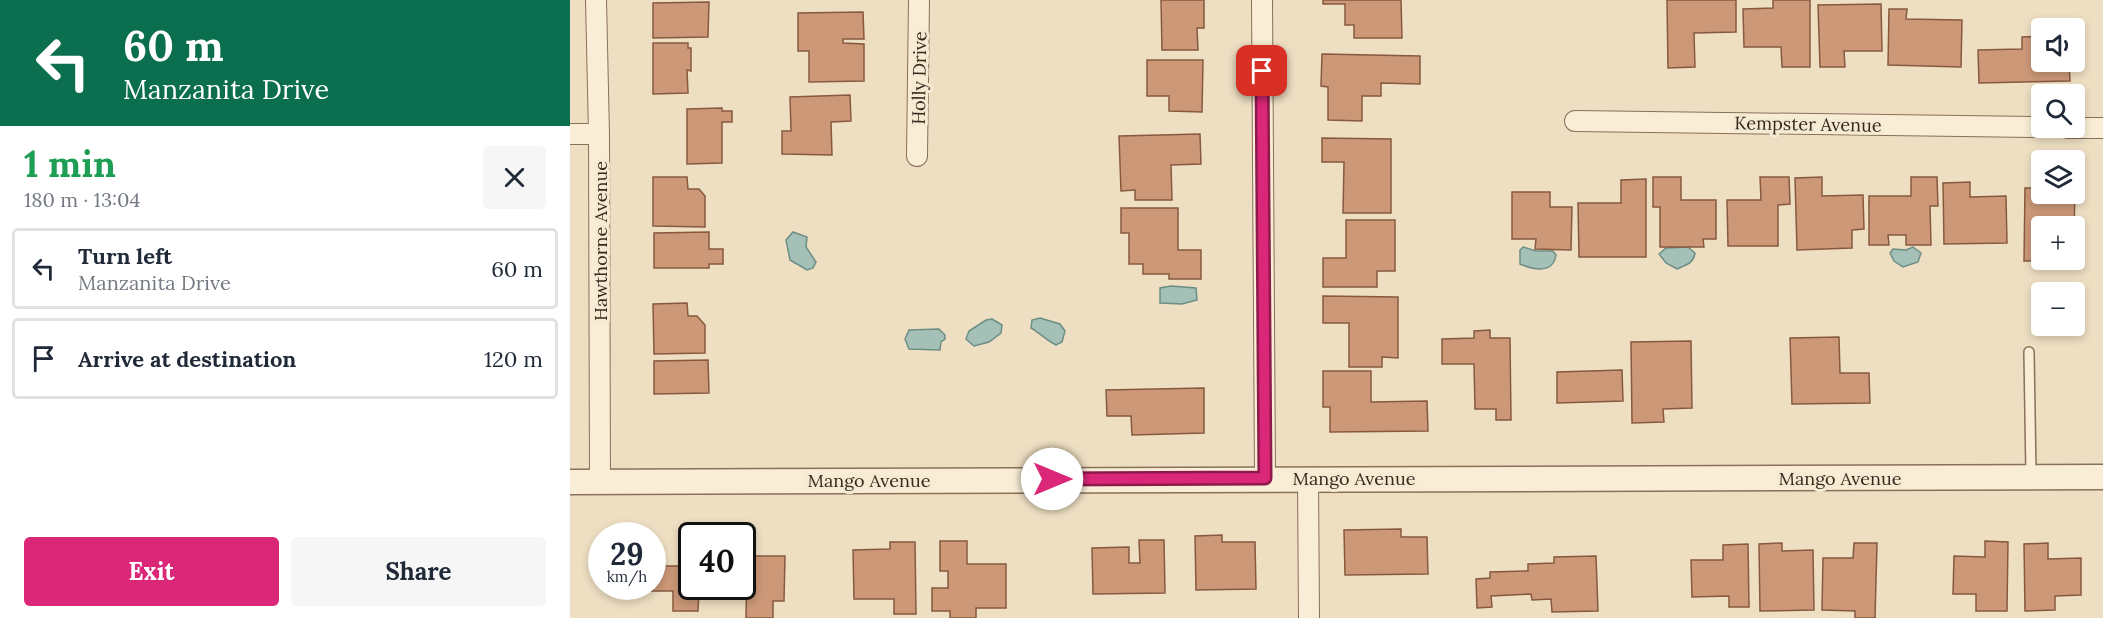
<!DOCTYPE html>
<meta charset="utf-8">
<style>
body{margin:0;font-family:Lora,serif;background:#f6f6f7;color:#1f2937;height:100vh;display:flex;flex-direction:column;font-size:22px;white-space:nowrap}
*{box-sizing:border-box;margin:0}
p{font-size:20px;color:#747a83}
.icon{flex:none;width:33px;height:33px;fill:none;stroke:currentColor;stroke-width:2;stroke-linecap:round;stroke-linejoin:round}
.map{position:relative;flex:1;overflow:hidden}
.sheet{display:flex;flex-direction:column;background:#fff;width:570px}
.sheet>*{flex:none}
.top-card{background:#0b6e4f;color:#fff;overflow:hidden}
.controls{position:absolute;left:1461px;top:18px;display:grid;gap:12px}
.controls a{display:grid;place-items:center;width:54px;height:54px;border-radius:6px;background:#fff;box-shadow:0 3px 9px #0003;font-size:30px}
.speed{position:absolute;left:18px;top:522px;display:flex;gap:12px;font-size:30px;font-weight:700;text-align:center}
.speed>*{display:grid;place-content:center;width:78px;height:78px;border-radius:50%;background:#fff;box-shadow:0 3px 9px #0003;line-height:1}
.speed small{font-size:15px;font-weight:400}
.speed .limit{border:3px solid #111;border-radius:9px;background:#fff;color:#111}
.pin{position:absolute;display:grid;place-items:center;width:51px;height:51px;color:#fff;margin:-26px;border-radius:12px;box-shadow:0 3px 9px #0006}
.me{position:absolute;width:66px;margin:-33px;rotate:90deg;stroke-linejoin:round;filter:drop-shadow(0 0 4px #0008)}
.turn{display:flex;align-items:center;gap:21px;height:126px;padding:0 24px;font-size:27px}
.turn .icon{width:78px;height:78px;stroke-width:2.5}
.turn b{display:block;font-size:42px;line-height:51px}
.round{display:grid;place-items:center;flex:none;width:63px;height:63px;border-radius:6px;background:#f6f6f7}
.headline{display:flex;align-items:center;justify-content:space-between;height:102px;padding:0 24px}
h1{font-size:36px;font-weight:700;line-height:45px;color:#1e9e55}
.button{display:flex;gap:12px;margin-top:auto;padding:12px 24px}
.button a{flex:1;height:69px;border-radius:6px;background:#db2777;color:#fff;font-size:24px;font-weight:700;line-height:69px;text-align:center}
.button a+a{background:#f6f6f7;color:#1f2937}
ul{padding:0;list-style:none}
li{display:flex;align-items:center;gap:18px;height:81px;margin:0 12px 9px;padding:0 12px;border:3px solid #e0e1e3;border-radius:6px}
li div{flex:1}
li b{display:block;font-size:22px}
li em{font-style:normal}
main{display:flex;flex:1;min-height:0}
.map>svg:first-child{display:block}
.water{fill:#a5c0b7;stroke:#6c8e85;stroke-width:1.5}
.building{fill:#cc9878;stroke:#87593f;stroke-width:1.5}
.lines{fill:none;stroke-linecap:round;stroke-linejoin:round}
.service-casing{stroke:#887059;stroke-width:12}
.minor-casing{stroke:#887059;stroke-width:22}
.tertiary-casing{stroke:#887059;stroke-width:27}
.service{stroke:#f9edd5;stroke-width:9}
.minor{stroke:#f9edd5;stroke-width:20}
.tertiary{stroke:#f9edd5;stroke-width:24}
.route-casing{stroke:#8e194d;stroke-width:15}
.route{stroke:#db2777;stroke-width:10}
.labels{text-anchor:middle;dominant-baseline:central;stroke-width:6;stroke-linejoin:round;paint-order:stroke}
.street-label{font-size:18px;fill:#37291e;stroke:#f5ead2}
</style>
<main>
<section class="sheet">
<div class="top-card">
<div class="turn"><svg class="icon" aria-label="left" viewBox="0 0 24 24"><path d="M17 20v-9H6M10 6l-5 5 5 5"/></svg><div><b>60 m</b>Manzanita Drive</div></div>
</div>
<div class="headline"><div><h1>1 min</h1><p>180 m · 13:04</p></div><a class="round"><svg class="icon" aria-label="close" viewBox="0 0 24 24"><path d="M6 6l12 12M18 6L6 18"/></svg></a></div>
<ul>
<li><svg class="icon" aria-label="left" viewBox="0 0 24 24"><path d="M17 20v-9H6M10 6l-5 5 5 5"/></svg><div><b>Turn left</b><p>Manzanita Drive</p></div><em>60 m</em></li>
<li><svg class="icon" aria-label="arrive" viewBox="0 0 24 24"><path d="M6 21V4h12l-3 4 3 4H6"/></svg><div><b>Arrive at destination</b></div><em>120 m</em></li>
</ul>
<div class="button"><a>Exit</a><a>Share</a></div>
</section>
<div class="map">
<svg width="1533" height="618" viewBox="0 0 1533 618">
<rect width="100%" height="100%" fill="#eedfc2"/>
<path class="water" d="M223 232 237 237 236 247 246 262 243 268 237 270 220 260 216 240Z
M953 247 966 251H983L986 255C983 274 964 270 950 264V250Z
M1118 247 1125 253C1124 263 1116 265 1107 269L1096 263 1089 254 1096 248Z
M1343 247 1351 253 1348 262 1333 267 1324 261 1320 253 1323 249 1336 250Z
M601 286 626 288 627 300 612 304 590 303V288Z
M470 318 490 324 495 331 492 342 486 345C477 341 470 333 461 328L462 320Z
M422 319 432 325 431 333 419 342 404 346 396 339 399 331 416 320Z
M369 329 375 335V339L371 342 370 350 339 349 335 339 339 330Z"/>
<path class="building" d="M591 0H634V28H627L628 50H592Z
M753 0H831L832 38H784V25H775V4H753Z
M1097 0H1166V32L1124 33 1125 67 1098 68Z
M1203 0H1240V67H1212L1211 47H1174L1173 9 1203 8Z
M139 2 138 37 83 38V3Z
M1311 4 1312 51H1274L1275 67H1250L1248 5Z
M1319 9H1337L1336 19 1392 20 1391 67 1318 65Z
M293 12 294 39H273V43L294 44V81L239 82V51H228V13Z
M1472 36V62H1499L1500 81 1409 83 1408 50 1452 49V37Z
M83 43H118V48H121V71L117 70 118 93 83 94Z
M752 54 850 56V84L811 83V96H792V121L758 120V87L751 86Z
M577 60H633L632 112 599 111V96H577Z
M280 95 281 121 261 122 262 155 212 154V131H221L220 97Z
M152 108V111H162V122H152V163L117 164V109Z
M630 134 631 164 601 165 602 200H565V190L551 191 549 136Z
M752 138 821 139V213H773L774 162H752Z
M83 177H117L118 189H129L135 196V227L83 226Z
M1083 177H1111V200H1146V239H1133L1134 247H1090V207H1083Z
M1190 177H1219L1220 204 1208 205V246H1158L1157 200H1191Z
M1252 177V196L1293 195 1294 229 1282 230V248L1227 250 1225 178Z
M1341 177H1367L1368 206H1360L1361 245H1336V235H1318L1319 245H1299V196H1341Z
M1076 179V257H1009L1008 203H1051V180Z
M1400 182V197L1436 196 1437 243 1374 244 1373 183Z
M1455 188H1472V194H1504L1505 188 1504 235V226H1472V260L1504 261H1454Z
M942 192H980V207H1002L1001 250 965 249 966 239H942Z
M551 208H608V250H631V279H599V274H573V264H559V233H551Z
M776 220H825V271H807V287H753V258H776Z
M139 232V249H153V264H139V268H84V233Z
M753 296 828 297V358L812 357V367H779V323H753Z
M117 303 118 316H127L135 325V353L84 354 83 304Z
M920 330V338H940L941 420H926V409H905L904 364H872V339L904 338V331Z
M1269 337 1270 373H1299L1300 403 1222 404 1220 338Z
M1121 341 1122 408 1093 409 1094 422 1062 423 1061 342Z
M138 360 139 393 84 394V361Z
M1052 370 1053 401 987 403V372Z
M753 371H801V402L857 401 858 431 760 432V407H753Z
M634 388V433L562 435 561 416H537L536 390Z
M831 529V537H857L858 574 775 575 774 530Z
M652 535V542H685L686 589 626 590 625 536Z
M569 540H594L595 593 523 594 522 548 559 547V563H570Z
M370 541H397V564H436V608H406V618H380V611H362V588H378V571H370Z
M1415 541 1438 542 1437 611H1406V594H1383L1384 556 1415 557Z
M320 542H345L346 614H324V599H284L283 550 320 549Z
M1212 543V551L1243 550 1244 610 1190 611 1189 544Z
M1284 543H1307L1305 618H1285V611L1252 610 1253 558H1283Z
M1478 543V559L1511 558V595L1485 596V610L1455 611 1454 544Z
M1178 544 1179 607H1159V596L1122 597 1121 560H1153V545Z
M118 555H122V586H160V591H129L128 611H103V591H75V586H82V566H118Z
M177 556H215L214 601H203V618H176Z
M1026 556 1028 611 982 612 981 599 962 600 961 594 921 596 922 607 907 608 906 579 920 578V572L958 571V564L984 563V557Z"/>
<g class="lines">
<defs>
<path id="service" d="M1459 352 1461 475"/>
<path id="minor" d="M26 0 29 134 30 481
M692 0 695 478
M1005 121 1472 127
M1498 128H1533
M0 134H29
M347 156 349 0
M738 478 739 618"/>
<path id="tertiary" d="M0 482 1533 477"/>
</defs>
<use href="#service" class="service-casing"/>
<use href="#minor" class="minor-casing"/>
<use href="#tertiary" class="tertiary-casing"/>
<use href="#service" class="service"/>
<use href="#minor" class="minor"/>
<use href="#tertiary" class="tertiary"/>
</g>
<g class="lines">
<defs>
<path id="route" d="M482 479 695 478 692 71"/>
</defs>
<use href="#route" class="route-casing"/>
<use href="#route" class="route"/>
</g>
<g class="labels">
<g class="street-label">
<text transform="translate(349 78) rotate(-89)">Holly Drive</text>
<text transform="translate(1238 124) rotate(1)">Kempster Avenue</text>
<text transform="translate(30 241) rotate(-90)">Hawthorne Avenue</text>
<text x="784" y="478">Mango Avenue</text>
<text x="1270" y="478">Mango Avenue</text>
<text x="299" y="480">Mango Avenue</text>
</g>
</g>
</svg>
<div class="controls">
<a><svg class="icon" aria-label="sound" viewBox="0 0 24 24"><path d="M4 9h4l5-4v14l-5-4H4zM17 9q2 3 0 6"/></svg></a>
<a><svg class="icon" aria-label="search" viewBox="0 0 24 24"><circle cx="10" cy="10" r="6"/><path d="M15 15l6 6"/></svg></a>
<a><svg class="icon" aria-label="layers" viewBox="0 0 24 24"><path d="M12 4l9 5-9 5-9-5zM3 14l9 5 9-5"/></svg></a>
<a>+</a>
<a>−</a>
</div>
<div class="speed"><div>29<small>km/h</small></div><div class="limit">40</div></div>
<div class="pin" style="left:692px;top:71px;background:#d93025"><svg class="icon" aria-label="arrive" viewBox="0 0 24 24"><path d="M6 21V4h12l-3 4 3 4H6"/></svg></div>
<svg class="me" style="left:482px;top:479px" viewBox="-20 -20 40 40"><circle r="19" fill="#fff"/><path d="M0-13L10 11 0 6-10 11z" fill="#db2777"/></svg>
</div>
</main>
